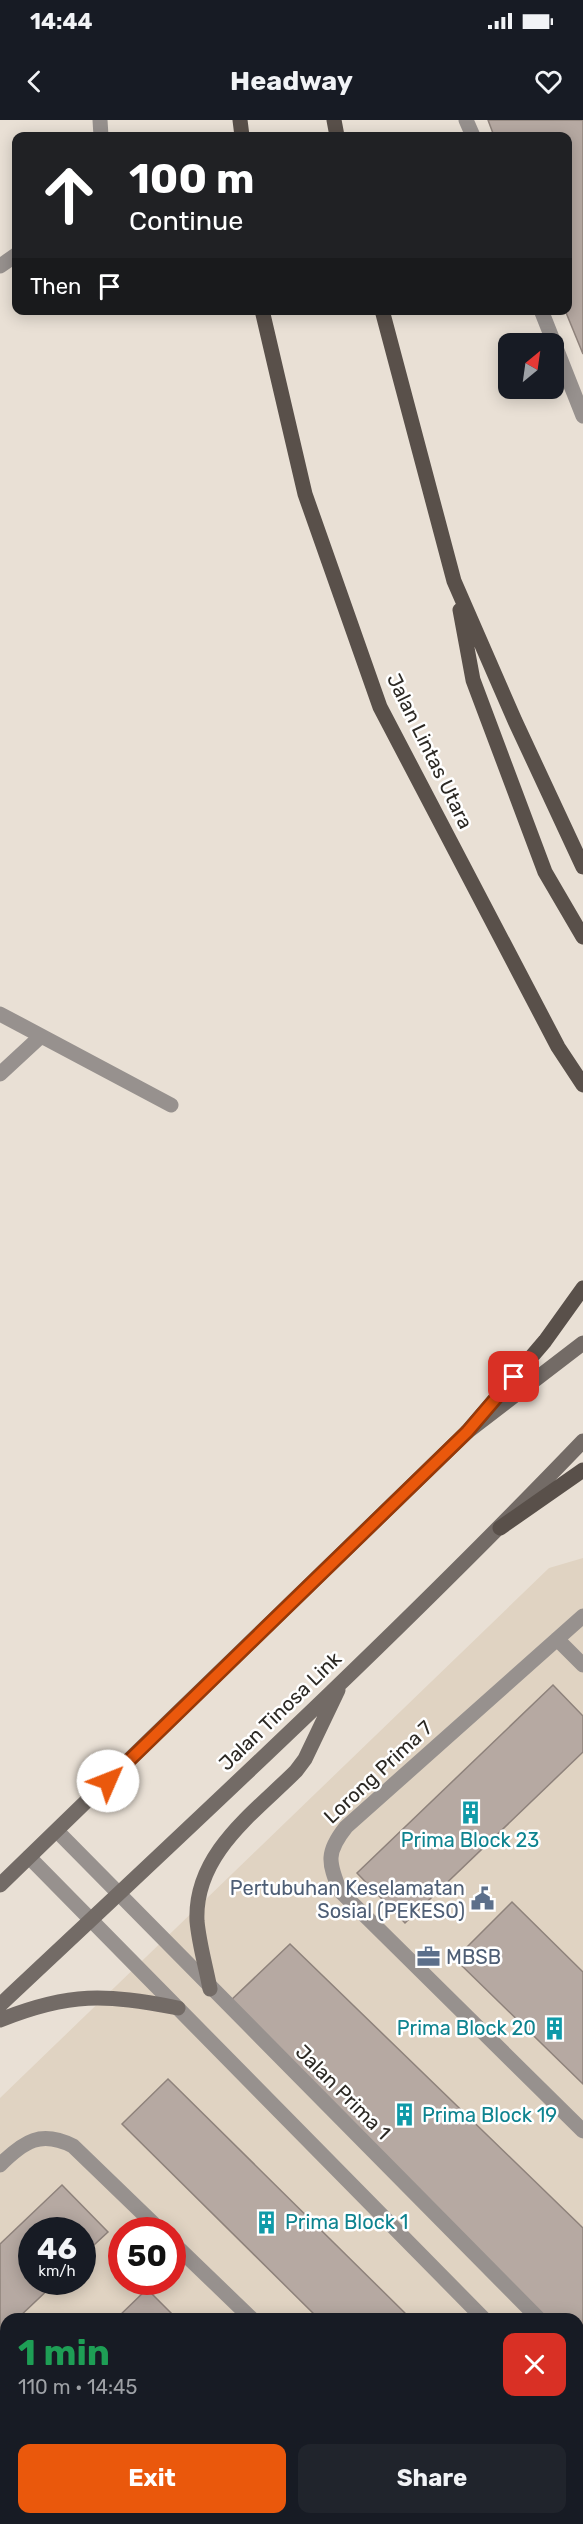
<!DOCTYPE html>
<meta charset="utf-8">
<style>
body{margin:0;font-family:Rubik,sans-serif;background:#20242c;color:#f1f3f6;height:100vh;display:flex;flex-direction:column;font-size:22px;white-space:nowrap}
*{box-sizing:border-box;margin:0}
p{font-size:20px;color:#9ea1a6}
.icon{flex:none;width:33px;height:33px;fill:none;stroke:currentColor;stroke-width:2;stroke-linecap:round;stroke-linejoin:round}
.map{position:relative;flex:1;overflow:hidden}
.sheet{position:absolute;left:0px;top:2193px;width:584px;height:212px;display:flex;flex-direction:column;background:#171b24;border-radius:18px 18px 0 0;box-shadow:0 3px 15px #0003}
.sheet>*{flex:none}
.guide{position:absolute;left:12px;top:12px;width:560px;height:183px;border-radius:12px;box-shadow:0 3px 15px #0003;background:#202124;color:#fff;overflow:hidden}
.needle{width:39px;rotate:29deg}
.controls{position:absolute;left:498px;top:213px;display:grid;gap:12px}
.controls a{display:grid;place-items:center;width:66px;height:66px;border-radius:12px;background:#171b24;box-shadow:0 3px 15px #0003;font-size:30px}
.speed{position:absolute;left:18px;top:2097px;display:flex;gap:12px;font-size:30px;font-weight:700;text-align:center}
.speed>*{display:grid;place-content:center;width:78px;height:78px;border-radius:50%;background:#171b24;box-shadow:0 3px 15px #0003;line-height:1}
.speed small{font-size:15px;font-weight:400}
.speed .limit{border:9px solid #d22;background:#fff;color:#111}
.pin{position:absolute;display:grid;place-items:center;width:51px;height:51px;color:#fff;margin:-26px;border-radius:12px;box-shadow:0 3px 9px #0006}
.me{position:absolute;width:66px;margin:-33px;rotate:46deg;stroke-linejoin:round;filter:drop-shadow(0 0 4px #0008)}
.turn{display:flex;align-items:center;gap:21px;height:126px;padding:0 18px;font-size:27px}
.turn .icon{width:78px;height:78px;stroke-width:2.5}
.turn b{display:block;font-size:42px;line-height:51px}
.then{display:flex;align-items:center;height:57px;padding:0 18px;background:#0003;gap:12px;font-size:22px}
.round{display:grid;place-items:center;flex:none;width:63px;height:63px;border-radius:12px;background:#20242c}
.head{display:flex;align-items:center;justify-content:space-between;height:102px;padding:0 18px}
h1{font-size:36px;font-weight:700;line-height:45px;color:#1e9e55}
.button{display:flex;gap:12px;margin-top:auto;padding:12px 18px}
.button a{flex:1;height:69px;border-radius:12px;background:#ea580c;color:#fff;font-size:24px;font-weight:700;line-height:69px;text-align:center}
.button a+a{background:#20242c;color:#f1f3f6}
.status{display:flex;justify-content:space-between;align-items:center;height:42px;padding:0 30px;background:#171b24;direction:ltr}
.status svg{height:16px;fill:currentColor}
header{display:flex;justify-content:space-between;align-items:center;height:78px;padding:0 18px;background:#171b24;font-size:27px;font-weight:700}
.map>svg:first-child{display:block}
.built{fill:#e0d3c2;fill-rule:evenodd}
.building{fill:#b6a9a2;stroke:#8e827b;stroke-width:1.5}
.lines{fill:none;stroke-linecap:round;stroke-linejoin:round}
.service{stroke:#97918e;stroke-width:15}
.minor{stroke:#97918e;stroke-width:15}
.secondary{stroke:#736b66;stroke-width:15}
.primary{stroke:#59504a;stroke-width:15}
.route-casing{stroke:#983908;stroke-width:15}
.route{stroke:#ea580c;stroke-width:10}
.labels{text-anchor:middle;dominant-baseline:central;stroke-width:5;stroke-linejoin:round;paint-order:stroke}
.street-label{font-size:20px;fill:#2c2924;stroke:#fff}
.culture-label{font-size:20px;fill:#0d838f;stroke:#fff;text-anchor:start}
.service-label{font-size:20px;fill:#4e5e75;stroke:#fff;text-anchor:end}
</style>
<div class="status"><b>14:44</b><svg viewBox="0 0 49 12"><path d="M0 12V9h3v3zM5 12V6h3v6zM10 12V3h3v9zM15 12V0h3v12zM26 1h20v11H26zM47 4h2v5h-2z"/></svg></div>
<header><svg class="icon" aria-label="back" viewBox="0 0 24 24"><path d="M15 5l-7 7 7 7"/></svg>Headway<svg class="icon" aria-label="heart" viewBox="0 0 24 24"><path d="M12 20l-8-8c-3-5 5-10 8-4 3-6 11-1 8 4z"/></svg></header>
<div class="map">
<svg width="583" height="2404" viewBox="0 0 583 2404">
<rect width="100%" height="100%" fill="#e9e0d5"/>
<path class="built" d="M583 1438V2404H0V1978L549 1448ZM32 2110H82V2162H32ZM122 2110H172V2162H122ZM6 2199H578V2398H6Z"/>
<path class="building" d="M488 0H583V234L565 190 567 16H494Z
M553 1565 583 1596V1632L405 1803 357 1753Z
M512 1782 583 1852V1964L455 1839Z
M290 1824 583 2108V2211L578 2217V2199H546L228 1883Z
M168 1959 411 2199H319L122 2004Z
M62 2065 108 2112 82 2136V2110H32V2162H56L17 2199H6V2210L0 2215V2124Z
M147 2169 177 2199H116Z
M6 2308V2329L0 2323V2314Z
M583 2393V2404H572Z
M77 2398H175L181 2404H82Z
M287 2398H378L384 2404H292Z"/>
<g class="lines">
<path class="service" d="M466 0 473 16
M541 190 583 296
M0 894 171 985
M0 954 40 917"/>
<path class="minor" d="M100 0 101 16
M0 146 16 135
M583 1496 346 1707C326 1732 328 1742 340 1771L583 2011
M557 1519 583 1545
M57 1711 539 2199
M29 1737 484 2199
M0 2045C24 2021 41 2010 73 2026L160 2110
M172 2122 252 2199
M578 2237 583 2243
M578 2311 583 2314
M459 2398 465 2404
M477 2404 483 2398"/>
<path class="secondary" d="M0 1765 467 1312 583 1223
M210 1869C206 1847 199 1824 197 1801 194 1734 254 1693 296 1651L305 1639 338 1570
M0 1885C197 1700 396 1516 583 1321
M0 1900C70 1872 105 1874 178 1888"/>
<path class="primary" d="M240 0 242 16
M334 0 337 16
M262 190 305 374 380 587 558 927 583 965
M382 190 454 461 515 601 583 747
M460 490 473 560 545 752 583 817
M467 1312 545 1221 583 1168
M500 1408 583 1350"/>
</g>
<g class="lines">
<defs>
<path id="route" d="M108 1661 467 1312 514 1257"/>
</defs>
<use href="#route" class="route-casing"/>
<use href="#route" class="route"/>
</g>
<defs>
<symbol id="building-bare" viewBox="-9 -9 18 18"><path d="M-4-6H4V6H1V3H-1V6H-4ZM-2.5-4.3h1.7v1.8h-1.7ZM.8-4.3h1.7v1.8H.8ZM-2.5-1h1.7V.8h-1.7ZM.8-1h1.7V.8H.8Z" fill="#0f9aa8" stroke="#fff" stroke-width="2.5" paint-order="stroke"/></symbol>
<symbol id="civic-bare" viewBox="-9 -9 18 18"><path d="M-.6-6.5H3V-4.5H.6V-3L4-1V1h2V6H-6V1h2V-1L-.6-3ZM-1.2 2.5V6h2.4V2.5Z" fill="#5c6f8a" stroke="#fff" stroke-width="2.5" paint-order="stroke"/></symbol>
<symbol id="office-bare" viewBox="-9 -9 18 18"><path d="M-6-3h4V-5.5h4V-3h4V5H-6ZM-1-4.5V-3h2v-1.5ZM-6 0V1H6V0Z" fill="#5c6f8a" stroke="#fff" stroke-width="2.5" paint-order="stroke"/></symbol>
</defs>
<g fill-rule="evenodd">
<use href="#building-bare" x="454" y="1676" width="33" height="33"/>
<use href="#civic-bare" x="466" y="1762" width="33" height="33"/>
<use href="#office-bare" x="412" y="1820" width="33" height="33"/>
<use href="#building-bare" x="538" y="1892" width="33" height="33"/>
<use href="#building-bare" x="388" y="1978" width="33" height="33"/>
<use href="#building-bare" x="250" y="2086" width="33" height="33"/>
</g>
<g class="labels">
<g class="street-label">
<text transform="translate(430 631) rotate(64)">Jalan Lintas Utara</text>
<text transform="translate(280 1591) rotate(-44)">Jalan Tinosa Link</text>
<text transform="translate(378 1652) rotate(-43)">Lorong Prima 7</text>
<text transform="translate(343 1972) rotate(45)">Jalan Prima 1</text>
</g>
<g class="culture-label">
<text x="470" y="1720" text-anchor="middle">Prima Block 23</text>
<text x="536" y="1908" text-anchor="end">Prima Block 20</text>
<text x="422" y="1995">Prima Block 19</text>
<text x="285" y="2102">Prima Block 1</text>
</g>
<g class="service-label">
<text x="465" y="1768">Pertubuhan Keselamatan<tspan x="465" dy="23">Sosial (PEKESO)</tspan></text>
<text x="446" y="1837" text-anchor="start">MBSB</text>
</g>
</g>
</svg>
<div class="controls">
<a><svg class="needle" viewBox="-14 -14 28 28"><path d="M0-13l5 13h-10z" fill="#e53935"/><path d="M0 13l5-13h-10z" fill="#9ea1a6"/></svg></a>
</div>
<div class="speed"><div>46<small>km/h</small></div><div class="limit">50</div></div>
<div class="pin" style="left:514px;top:1257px;background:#d93025"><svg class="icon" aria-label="arrive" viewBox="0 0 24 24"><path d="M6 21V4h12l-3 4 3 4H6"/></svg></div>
<svg class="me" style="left:108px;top:1661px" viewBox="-20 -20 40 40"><circle r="19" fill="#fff"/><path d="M0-13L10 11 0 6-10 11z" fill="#ea580c"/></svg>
<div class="guide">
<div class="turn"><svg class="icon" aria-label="ahead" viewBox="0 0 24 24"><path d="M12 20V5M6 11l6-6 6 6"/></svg><div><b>100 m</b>Continue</div></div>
<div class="then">Then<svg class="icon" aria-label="arrive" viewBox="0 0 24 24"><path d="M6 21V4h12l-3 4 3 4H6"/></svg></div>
</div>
<section class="sheet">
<div class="head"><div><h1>1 min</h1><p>110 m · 14:45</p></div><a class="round" style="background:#d93025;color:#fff"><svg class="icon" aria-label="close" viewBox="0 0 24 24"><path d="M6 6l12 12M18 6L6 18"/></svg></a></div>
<div class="button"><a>Exit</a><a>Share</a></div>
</section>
</div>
